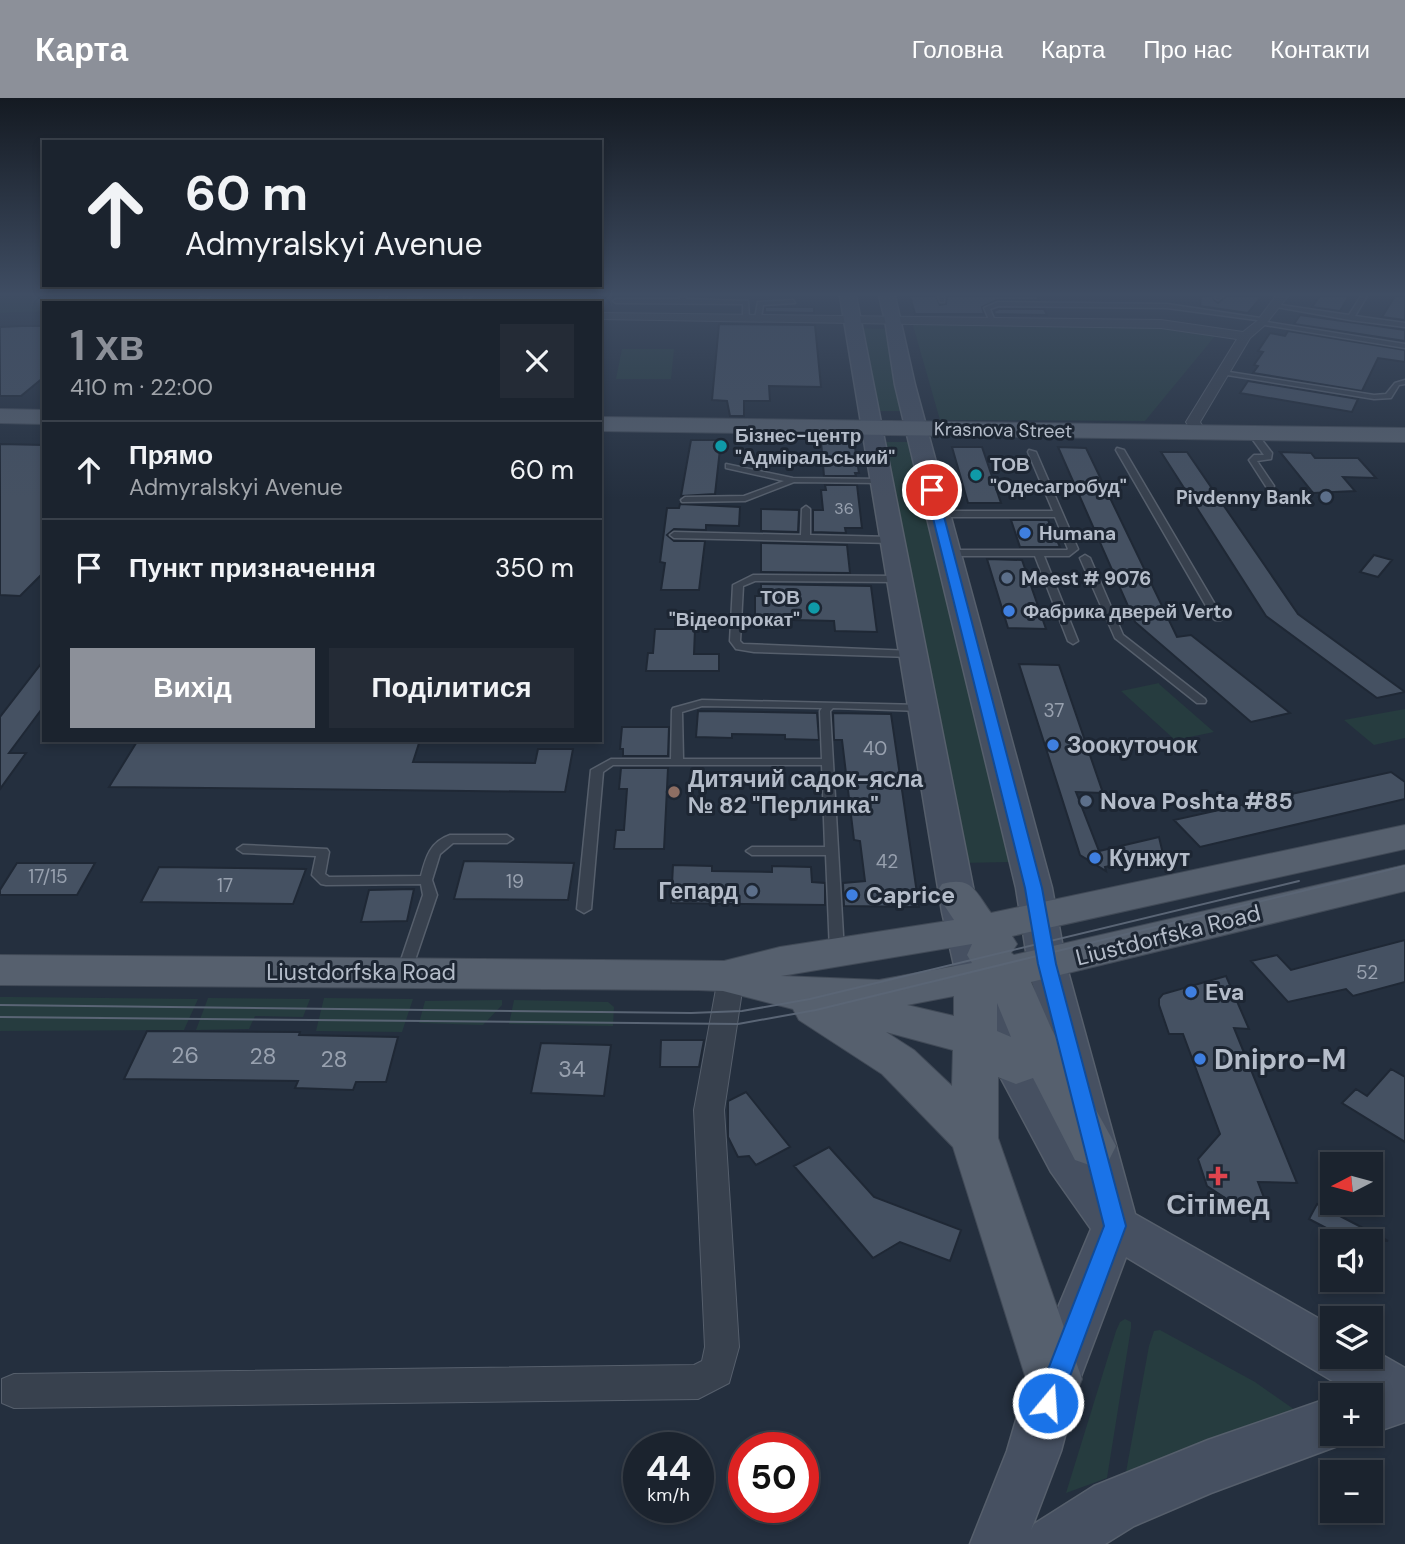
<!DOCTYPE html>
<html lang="uk">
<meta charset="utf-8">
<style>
body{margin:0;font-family:"DM Sans",sans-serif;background:#242b36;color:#f1f3f6;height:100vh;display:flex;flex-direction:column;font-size:26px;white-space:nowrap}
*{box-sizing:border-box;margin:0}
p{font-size:23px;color:#a0a4aa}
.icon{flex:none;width:38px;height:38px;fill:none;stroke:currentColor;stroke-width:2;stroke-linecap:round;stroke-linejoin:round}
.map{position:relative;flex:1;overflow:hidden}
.side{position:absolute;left:42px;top:203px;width:560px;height:441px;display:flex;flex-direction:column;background:#1b232e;border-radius:0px;box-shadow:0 4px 10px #0003,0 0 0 2px #39404a}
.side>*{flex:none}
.hud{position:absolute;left:42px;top:42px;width:560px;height:147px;border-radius:0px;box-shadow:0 4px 10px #0003,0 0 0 2px #39404a;background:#1b232e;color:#f1f3f6;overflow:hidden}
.needle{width:46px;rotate:264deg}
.tools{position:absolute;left:1320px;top:1054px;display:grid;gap:14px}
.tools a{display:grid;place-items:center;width:63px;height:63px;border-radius:0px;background:#1b232e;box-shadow:0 4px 10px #0003,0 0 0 2px #39404a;font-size:35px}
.speed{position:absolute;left:623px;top:1334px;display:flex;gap:14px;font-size:35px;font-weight:700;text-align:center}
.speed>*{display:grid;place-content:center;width:91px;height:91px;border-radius:50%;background:#1b232e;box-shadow:0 4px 10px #0003,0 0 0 2px #39404a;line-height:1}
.speed small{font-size:18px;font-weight:400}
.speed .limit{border:10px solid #d22;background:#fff;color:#111}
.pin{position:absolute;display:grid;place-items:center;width:60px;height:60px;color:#fff;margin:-30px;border:4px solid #fff;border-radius:50%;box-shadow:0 2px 7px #0007}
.me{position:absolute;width:77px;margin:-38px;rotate:18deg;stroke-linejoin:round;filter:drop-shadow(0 0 5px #0008)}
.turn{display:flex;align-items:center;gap:24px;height:147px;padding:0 28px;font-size:32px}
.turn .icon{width:91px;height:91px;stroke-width:2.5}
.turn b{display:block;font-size:49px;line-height:60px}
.round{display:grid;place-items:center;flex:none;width:74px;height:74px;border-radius:0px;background:#242b36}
.summary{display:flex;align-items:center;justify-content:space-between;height:119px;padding:0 28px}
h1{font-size:42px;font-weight:700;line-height:52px;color:#8c9099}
.action{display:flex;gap:14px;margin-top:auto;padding:14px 28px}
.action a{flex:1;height:80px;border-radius:0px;background:#8c9099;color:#fff;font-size:28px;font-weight:700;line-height:80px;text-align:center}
.action a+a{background:#242b36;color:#f1f3f6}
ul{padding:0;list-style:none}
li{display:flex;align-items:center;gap:21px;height:98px;padding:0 28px;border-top:2px solid #39404a}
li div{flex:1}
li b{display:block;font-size:26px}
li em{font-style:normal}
header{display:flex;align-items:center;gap:42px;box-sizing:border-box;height:98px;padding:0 35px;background:#8c9099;color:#fff}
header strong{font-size:33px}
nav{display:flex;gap:38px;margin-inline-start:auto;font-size:24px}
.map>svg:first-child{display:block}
.green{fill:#263c3f}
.building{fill:#455162;stroke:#1f2835;stroke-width:2}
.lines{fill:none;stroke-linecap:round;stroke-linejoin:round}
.lane-casing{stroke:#565f6c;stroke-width:3}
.street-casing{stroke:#565f6c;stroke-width:2}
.secondary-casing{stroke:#565f6c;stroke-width:3}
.primary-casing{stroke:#414a57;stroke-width:2}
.lane{fill:#38414e;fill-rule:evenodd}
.street{fill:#38414e;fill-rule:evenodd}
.secondary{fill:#465061;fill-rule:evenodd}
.primary{fill:#56606e;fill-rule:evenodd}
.tram{stroke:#5a6575;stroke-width:2}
.route{fill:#1a73e8;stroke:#114b97;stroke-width:2}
.culture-dot{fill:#0f9aa8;stroke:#1d2633;stroke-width:2.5}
.service-dot{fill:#5c6f8a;stroke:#1d2633;stroke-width:2.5}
.shop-dot{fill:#3f7fe0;stroke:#1d2633;stroke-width:2.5}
.education-dot{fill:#8d6e63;stroke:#1d2633;stroke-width:2.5}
.health-dot{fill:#e0444e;stroke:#1d2633;stroke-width:2.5}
.labels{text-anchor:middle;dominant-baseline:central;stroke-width:6;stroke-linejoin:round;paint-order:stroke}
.far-number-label{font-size:16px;fill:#98a1af}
.far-street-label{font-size:19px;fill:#b4bcc9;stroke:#1d2633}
.far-poi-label{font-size:19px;font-weight:bold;fill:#b4bcc9;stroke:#1d2633;text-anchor:start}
.number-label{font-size:19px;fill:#98a1af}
.poi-label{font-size:23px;font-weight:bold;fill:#b4bcc9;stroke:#1d2633;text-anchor:start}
.street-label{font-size:23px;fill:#b4bcc9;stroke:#1d2633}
.near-number-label{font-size:23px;fill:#98a1af}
.near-poi-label{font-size:28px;font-weight:bold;fill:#b4bcc9;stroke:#1d2633;text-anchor:start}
</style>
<header>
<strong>Карта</strong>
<nav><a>Головна</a><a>Карта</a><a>Про нас</a><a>Контакти</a></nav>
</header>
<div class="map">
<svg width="1405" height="1446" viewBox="0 0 1405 1446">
<rect width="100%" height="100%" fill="#242f3e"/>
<path class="green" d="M0 198H157L121 205H44V213L0 215Z
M912 224 1146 228 1215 238 1145 323 940 322Z
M856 230 886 231 904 313H872Z
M622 251H674L671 281H616Z
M877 344H911L1011 764 959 765Z
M1159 585V586L1214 634 1175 642 1121 593Z
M1405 611V640L1374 647 1344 622Z
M0 899H13L198 901 184 932 0 933Z
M208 900 310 901 303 919 255 918 249 931 196 932Z
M324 900 413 901 402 934 316 933Z
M502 902V907L483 927 419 925 425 903Z
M514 902 608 904 614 909 613 928 509 926Z
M1125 1221 1131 1224V1230L1107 1380 1066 1395 1116 1233 1120 1224Z
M1160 1232 1255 1284 1295 1312 1126 1374 1149 1248 1154 1233Z"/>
<path class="building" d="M910 198H936L940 207 946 206 947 198H1037L1039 202H997L982 209 984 216H915Z
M1201 198H1213L1214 202 1218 205 1226 198H1262L1248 215 1200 208Z
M1320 198H1349L1340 213 1312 209Z
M1395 198H1405V222L1382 219Z
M765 209H814V215L765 214Z
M999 211H1044L1047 217 995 216 994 213Z
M1300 217 1405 232V243L1294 226Z
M719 226 815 227 821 289 769 288 770 303H744V318H730L727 303 712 302Z
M22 228H44V279L21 298H0V229Z
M1288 233 1405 252V264L1378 260 1362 293 1253 275 1258 268 1254 267 1263 254 1258 253 1270 235 1285 238Z
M1248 283 1358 301 1352 314 1240 295Z
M691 342H721L715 396 681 398Z
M821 343H854L859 375H855L856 378H824Z
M0 346 44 347V474L20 498 0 497Z
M952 349H982L1001 405H968Z
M1058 349 1086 350 1177 539 1191 537 1290 615 1251 624 1135 524Z
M1161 354H1187L1298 516 1405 594 1377 600 1266 518Z
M1280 354 1311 355 1315 360H1358L1376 380 1343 379 1355 393 1313 395Z
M825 387H857L862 430H845L846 435 813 434V412H823L821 392H826Z
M680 406 740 409 739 428 706 427V432L674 431 667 437 674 443H705L699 492H661L665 465 660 464 667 410H679Z
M761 411 799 412 798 434 761 433Z
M1011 422H1048L1060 449H1020Z
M761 445 847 447 850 475 761 474Z
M1374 457 1392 462 1378 479 1360 474Z
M987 461 1022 462 1046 531 1008 530Z
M761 486 871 488 877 534 835 533 834 523 755 521V498H761Z
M655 531H695L694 556H719V573H646L648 555H653Z
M44 562V608L9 655H26L0 691V619Z
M1019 566 1059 567 1103 695 1076 694 1099 753 1159 739 1163 756 1105 769 1106 773 1080 757Z
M698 613 817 615 819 642 785 641V637L732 636V640L696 639Z
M833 615 891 616 919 809 844 808 843 785 865 783 860 743 854 742 842 642H834Z
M622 629H669L668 658H623V651H620Z
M138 642H420L413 664 535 665 538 651H573L565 694 109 689Z
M621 670H668L664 751H614L616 732H624L627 691H619Z
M1391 674 1405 684V701L1200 749 1174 722Z
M464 763 574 765 568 802 454 801Z
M17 765H95L77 797H0V792Z
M673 767 712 768V773L772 774V768L811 769 812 784 825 785V807L671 805Z
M159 769 306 771 293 806 141 804Z
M414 791 407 823 361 824 369 792Z
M1405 842V884L1353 898 1346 891 1288 904 1251 863 1277 857 1291 872Z
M1226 878 1249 931 1234 930 1297 1085 1258 1084 1266 1105H1233L1207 1088 1198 1061 1220 1036 1183 936H1169L1159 907V901L1163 896Z
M147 933 300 934 299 937 398 939 386 984H356L353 992 295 990 298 983 124 981Z
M661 942H704L699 969H660Z
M541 945 611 947 604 998 531 995Z
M1391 971 1405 979V1044L1342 1005 1356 991 1367 998Z
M746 994 790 1049 756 1067 749 1058 738 1059 728 1039V1003Z
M829 1049 874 1099 961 1132 950 1163 900 1144 873 1160 794 1068Z
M1317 1106 1388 1143H1351L1309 1121Z"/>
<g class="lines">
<defs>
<path id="lane" d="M203 198H210L202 205H195Z
M381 198H387L382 205H376Z
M465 198H472L467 202 464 200Z
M680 198H686V201L748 203 749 220 746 222 743 220V206L616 205 613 203 616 201H680Z
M938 198H944V204H940Z
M1216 198H1223L1218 202 1215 200Z
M1361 198H1367L1355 218 1405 225V229L1350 222 1271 208 1274 206 1349 217Z
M793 202 795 205 763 207 761 220 758 222 755 220 758 204Z
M998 204 1167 206 1267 221 1264 223 1167 210 999 208 990 211 995 223 990 224 984 210Z
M1261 223 1405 246V250L1259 226Z
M1223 273 1374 297 1386 296 1395 285 1405 282V286L1399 287 1391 300 1374 301 1221 276 1220 275Z
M1249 333H1255L1272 355 1271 361 1257 363 1274 388 1273 390H1267L1249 362 1254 357H1264L1248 335Z
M1117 350 1124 352 1223 520 1221 522H1215L1213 520 1116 352Z
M1029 352 1036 354 1078 451 1069 458H1044L1078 543 1073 546 1068 543 1035 458H948L943 455 948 452H1067L1068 451 1055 419H938L934 416 938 413H1053L1028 354Z
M726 366 793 380 881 381 885 383 881 385 794 384 745 403 682 404 681 402 685 399 744 398 784 383 726 370Z
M806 408 810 411V437L892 439 896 442 892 445 674 440 670 437 674 434 801 437 802 411Z
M1085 457 1090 460 1123 537 1205 601 1206 603 1205 605H1197L1115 540 1080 460Z
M753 477 899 478 904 481 899 484 755 483 743 488 740 543 743 546 912 553 917 556 912 559 754 554 736 551 730 543 733 487Z
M702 602 922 607 927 610 922 613 833 610 830 613 844 854 842 857H832L830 854 826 757H752L746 753 752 749H825L822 667H613L603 674 591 811 584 815 577 811 591 672 611 661H671L672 612 673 610ZM702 608 822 610 820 613 822 661H683L682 614Z
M450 737H507L513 741 507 745H453L440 756 432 782 437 797 411 874 409 878H399L397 874 423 797 421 786 326 787 321 786 312 777 316 758 243 755 237 751 243 747 327 751 329 754 325 776 329 779 421 778C426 759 430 744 450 737Z"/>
<path id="street" d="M410 198H422L416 205H405Z
M1276 198H1288L1265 227 1250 240 1200 324 1206 334 1199 338 1194 337 1186 324 1237 241 1161 230 600 221V215L1161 222 1243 234 1257 223Z
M731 871 740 873 744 880 724 1012 739 1249 729 1285 698 1301 14 1310 2 1305V1281L14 1276 694 1267 702 1263 705 1249 694 1012 718 880 722 873Z"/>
<path id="secondary" d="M840 198H856L978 814 995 881 1035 966 1065 1018 1028 866 1016 790 895 287 885 222 879 198H895L915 287 1052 790 1066 866 1135 1116 1332 1228V1258H1370V1250L1405 1270V1324L1370 1336 1367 1335H1370V1297H1350L1351 1294 1126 1159 1080 1281 1061 1353 1031 1432 1034 1426 1094 1388 1208 1342 1332 1299V1335H1354L1351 1343 1211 1395 1134 1428 1105 1446H970L1007 1353 1028 1281 1091 1131 1051 1074 995 969 957 881 942 814Z"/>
<path id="primary" d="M0 311 44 312V326L0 325Z
M600 319 1405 330V344L600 333Z
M1405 727V751L1012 838 1017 846 1011 855 1014 857 1405 767V793L1031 884 1052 932 1116 1048 1109 1062 1092 1068 1075 1062 1033 980 1016 986 998 979V1040L1082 1281 1074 1300 1054 1308 1034 1300 1026 1281 953 1049 882 976 799 922 793 911 723 893 698 892 0 887V857L724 863 780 849 954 822 936 795 942 786C972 778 975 793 991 815ZM972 846 967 857 972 865 879 882 781 878ZM954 898V918L907 907ZM997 905 1011 939 997 933ZM886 934 953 952 952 988 914 952Z"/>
</defs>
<use href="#lane" class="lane-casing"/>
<use href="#street" class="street-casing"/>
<use href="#secondary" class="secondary-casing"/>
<use href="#primary" class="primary-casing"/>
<use href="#lane" class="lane"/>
<use href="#street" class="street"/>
<use href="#secondary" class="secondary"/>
<use href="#primary" class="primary"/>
<path class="tram" d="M0 907 691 915 742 913 810 901 1299 783
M0 919 738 926 816 912 1405 768"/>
</g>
<linearGradient id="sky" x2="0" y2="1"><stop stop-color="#141a22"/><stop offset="0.49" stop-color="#3f4d63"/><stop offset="1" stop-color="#3f4d63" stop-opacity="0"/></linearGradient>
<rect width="1405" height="401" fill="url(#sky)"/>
<path class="route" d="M932 389 937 392 1042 790 1056 866 1126 1128 1060 1305 1056 1313 1048 1317 1039 1313 1035 1305 1104 1128 1038 866 1025 790 926 392Z"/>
<g class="culture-dot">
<circle cx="721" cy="348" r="7"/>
<circle cx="976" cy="377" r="7"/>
<circle cx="814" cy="510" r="7"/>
</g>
<g class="service-dot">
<circle cx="1326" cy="399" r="7"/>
<circle cx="1007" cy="480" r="7"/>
<circle cx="1086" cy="703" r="7"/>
<circle cx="752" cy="793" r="7"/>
</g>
<g class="shop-dot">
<circle cx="1025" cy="435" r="7"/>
<circle cx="1009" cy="513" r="7"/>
<circle cx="1053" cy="647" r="7"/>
<circle cx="1095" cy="760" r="7"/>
<circle cx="852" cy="797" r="7"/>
<circle cx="1191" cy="894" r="7"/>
<circle cx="1200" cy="961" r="7"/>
</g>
<circle class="education-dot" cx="674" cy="694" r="7"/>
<path class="health-dot" d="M1214.5 1067.5h7v7h7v7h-7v7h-7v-7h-7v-7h7z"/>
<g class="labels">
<g class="far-number-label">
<text x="844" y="410">36</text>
</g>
<g class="far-street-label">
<text transform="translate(1003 332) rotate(1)">Krasnova Street</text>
</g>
<g class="far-poi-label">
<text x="735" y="337">Бізнес-центр<tspan x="735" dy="22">"Адміральський"</tspan></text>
<text x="990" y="366">ТОВ<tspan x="990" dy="22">"Одесагробуд"</tspan></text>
<text x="1312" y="399" text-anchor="end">Pivdenny Bank</text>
<text x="1039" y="435">Humana</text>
<text x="1021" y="480">Meest # 9076</text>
<text x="800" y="499" text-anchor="end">ТОВ<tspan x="800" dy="22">"Відеопрокат"</tspan></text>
<text x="1023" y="513">Фабрика дверей Verto</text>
</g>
<g class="number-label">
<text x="1054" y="612">37</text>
<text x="875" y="650">40</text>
<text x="887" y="763">42</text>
<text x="48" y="778">17/15</text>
<text x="515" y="783">19</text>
<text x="225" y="787">17</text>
<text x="1367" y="874">52</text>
</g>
<g class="poi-label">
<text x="1067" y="647">Зоокуточок</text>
<text x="688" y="681">Дитячий садок-ясла<tspan x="688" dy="26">№ 82 "Перлинка"</tspan></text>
<text x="1100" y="703">Nova Poshta #85</text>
<text x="1109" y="760">Кунжут</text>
<text x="738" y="793" text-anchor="end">Гепард</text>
<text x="866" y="797">Caprice</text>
<text x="1205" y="894">Eva</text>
</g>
<g class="street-label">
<text transform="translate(1168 837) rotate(-14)">Liustdorfska Road</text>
<text x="361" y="874">Liustdorfska Road</text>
</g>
<g class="near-number-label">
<text x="185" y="957">26</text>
<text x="263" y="958">28</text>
<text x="334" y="961">28</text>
<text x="572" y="971">34</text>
</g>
<g class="near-poi-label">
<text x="1214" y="961">Dnipro-M</text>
<text x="1218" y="1106" text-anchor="middle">Сітімед</text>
</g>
</g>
</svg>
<div class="tools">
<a><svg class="needle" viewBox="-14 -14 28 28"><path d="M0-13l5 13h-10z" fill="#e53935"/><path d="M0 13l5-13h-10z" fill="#a0a4aa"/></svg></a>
<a><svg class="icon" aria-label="sound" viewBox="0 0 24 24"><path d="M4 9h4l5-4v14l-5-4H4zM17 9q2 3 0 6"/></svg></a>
<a><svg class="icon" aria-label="layers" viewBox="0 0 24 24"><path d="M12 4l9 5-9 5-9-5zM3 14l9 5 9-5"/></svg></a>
<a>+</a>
<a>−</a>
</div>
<div class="speed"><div>44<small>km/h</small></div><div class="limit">50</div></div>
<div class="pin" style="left:932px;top:392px;background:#d93025"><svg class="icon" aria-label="arrive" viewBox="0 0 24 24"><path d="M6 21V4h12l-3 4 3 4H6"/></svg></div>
<svg class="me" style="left:1048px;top:1305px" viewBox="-20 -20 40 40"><circle r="17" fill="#1a73e8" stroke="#fff" stroke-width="3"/><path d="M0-11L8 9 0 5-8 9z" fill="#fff"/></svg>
<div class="hud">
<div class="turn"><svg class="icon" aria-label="ahead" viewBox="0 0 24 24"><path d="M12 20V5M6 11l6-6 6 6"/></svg><div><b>60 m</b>Admyralskyi Avenue</div></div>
</div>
<section class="side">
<div class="summary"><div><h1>1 хв</h1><p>410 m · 22:00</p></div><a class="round"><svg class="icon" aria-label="close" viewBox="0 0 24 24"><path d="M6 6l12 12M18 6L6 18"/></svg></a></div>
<ul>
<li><svg class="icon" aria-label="ahead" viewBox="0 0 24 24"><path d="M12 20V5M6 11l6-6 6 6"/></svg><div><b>Прямо</b><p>Admyralskyi Avenue</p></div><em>60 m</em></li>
<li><svg class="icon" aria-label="arrive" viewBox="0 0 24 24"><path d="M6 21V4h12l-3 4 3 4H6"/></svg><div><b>Пункт призначення</b></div><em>350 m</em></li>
</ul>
<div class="action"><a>Вихід</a><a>Поділитися</a></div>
</section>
</div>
